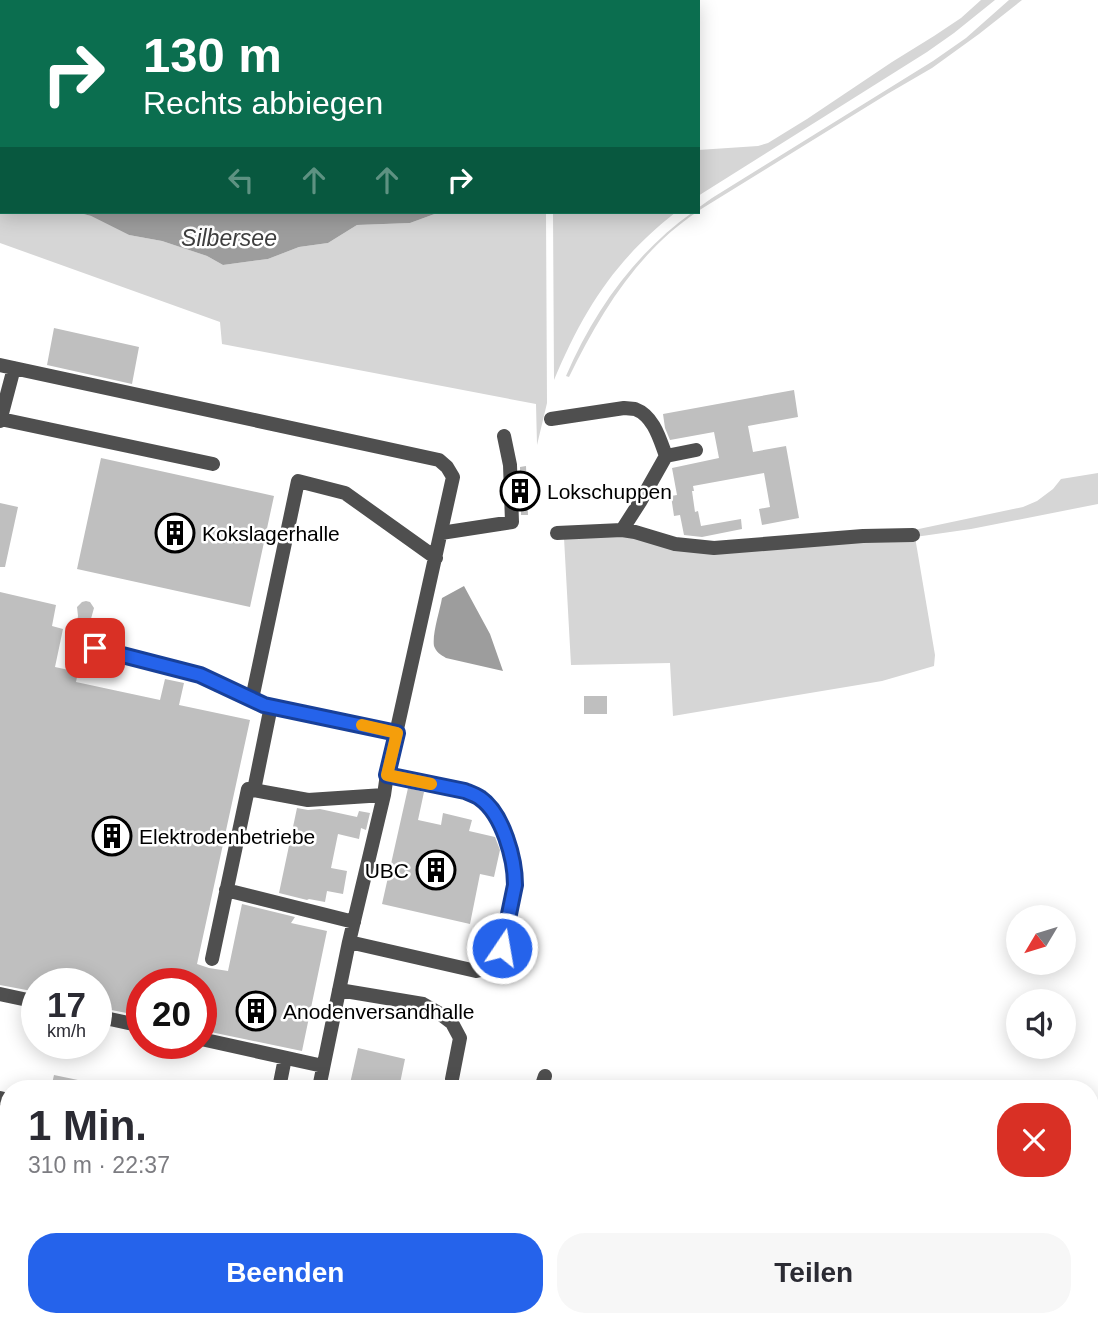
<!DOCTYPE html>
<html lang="de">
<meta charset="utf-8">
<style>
body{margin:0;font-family:Arial,sans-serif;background:#f7f7f7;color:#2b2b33;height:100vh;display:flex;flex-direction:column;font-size:26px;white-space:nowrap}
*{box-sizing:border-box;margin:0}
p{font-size:23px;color:#7c7c81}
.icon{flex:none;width:38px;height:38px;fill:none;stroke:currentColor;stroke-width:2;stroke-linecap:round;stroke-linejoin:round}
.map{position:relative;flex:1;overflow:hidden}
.drawer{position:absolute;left:0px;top:1080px;width:1099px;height:247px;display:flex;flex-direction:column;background:#fff;border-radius:28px 28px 0 0;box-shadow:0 4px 18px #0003}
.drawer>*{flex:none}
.hud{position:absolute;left:0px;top:0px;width:700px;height:214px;box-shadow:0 4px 18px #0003;background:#0b6e4f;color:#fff;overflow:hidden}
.needle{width:46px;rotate:232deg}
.fabs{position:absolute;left:1006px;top:905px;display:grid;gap:14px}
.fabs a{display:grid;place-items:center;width:70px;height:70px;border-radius:50%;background:#fff;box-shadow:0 4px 18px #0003;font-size:35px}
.speed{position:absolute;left:21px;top:968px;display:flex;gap:14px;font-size:35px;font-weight:700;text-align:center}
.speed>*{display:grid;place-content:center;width:91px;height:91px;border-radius:50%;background:#fff;box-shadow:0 4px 18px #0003;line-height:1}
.speed small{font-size:18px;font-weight:400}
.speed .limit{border:10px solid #d22;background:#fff;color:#111}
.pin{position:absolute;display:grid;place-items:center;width:60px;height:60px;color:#fff;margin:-30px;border-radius:14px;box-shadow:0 4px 10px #0006}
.me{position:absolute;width:77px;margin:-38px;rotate:12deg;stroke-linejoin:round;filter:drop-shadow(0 0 5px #0008)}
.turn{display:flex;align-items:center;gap:24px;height:147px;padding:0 28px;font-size:32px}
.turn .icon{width:91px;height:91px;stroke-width:2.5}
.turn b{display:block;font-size:49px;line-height:60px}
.lanes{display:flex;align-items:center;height:66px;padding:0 28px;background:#0003;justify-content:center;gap:35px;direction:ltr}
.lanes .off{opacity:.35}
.round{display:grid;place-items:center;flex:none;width:74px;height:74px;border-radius:28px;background:#f7f7f7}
.head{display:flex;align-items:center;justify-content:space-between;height:119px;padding:0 28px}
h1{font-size:42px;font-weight:700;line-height:52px}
.action{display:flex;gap:14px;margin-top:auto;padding:14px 28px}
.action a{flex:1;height:80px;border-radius:28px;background:#2563eb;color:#fff;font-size:28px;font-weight:700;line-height:80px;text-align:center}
.action a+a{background:#f7f7f7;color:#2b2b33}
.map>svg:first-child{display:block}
.green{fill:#d6d6d6}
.water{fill:#9d9d9d}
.building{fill:#bfbfbf}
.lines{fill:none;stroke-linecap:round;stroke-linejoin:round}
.minor{stroke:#4f4f4f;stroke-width:14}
.route-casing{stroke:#184099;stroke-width:18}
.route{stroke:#2563eb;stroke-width:12}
.slow{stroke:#f59e0b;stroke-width:12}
.labels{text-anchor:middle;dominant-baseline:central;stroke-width:5;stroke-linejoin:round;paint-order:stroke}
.poi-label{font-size:21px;fill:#000;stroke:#fff;text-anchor:start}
.water-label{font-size:23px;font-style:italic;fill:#3e3e3e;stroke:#fff}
</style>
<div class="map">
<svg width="1098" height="1325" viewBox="0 0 1098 1325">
<rect width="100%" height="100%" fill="#fff"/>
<path class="green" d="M981 0H995L954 33 927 52 698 196V150L758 146 768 143 807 119 892 62 934 36 961 18Z
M1009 0H1022L979 34 932 68 889 93 698 211V208L712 198 933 61 966 38Z
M0 185H2V212H76L91 216 129 235 162 241 207 256 223 265 268 259 299 247 328 243 357 225 410 223 440 212H546L547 403 537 445 536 404 222 344 220 322 0 243Z
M553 212H676C615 260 584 309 554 380Z
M693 212H697C637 252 600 314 569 377L566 376C594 311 635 253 693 212Z
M1098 473V504L971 529 915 537 935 655 934 666 882 681 673 716 670 663 571 665 564 538 632 536 673 548 914 530 1023 507 1037 501 1053 489 1061 479Z
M1090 1217 1098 1219V1325H853L854 1318H1090Z"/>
<path class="water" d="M0 0H489V2H2V185H0Z
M76 212H440L410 223 357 225 328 243 299 247 268 259 223 265 207 256 162 241 129 235 91 216Z
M464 586 490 634 503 671 446 658C441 655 436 652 434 646 432 634 440 610 442 598Z"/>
<path class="building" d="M54 328 139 347 132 384 47 365Z
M794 390 798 417 748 426 753 452 786 446 799 518 762 525 759 509 770 507 764 473 693 486 694 491H692L695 512 698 511 701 526 741 519 742 529 702 537 684 535 680 515 674 516 671 496 677 495 672 468 719 458 714 432 670 440 665 428 663 414Z
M101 458 274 496 250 607 77 569Z
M526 466 528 515H521L520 467Z
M0 503 18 507 5 567H0Z
M0 592 56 605 52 626 63 629 55 667 78 672 76 682 160 700 165 679 184 683 179 705 250 720 197 964 209 968 228 971 242 904 295 917 291 923 327 931 302 1051 201 1030V984H142V1016L96 1007V984H37V992L0 985Z
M86 601 90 602 94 608 87 633 75 630 78 616 77 607 82 602Z
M584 696H607V714H584Z
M408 788 424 792 418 820 441 825 443 813 472 820 469 831 495 837 500 850 494 877 480 874 470 924 382 904Z
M297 808 308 810 320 809 357 817 359 811 370 813 366 830 361 828 359 839 338 834 331 868 347 871 343 894 327 891 325 902 309 899 307 900 279 893Z
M358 1048 405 1059 399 1088H349Z
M54 1075 78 1080 76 1088H51Z"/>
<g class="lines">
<path class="minor" d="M0 365 439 460 447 467 453 477 387 774 384 795 349 942 319 1088
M1 419 213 464
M551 419 624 408C624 408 635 409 635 409 654 416 660 440 666 456L696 450
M0 421 14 368
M622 530 640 502 666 456
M441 533 512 522 510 465 504 436
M557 533 622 530 635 532 675 544 714 548 863 536 913 535
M95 648 200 675 264 705 397 733
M252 699 298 481 345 493 436 558
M254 790 271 706
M226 890 354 922
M349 942 476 971C484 970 491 967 496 961 506 948 511 903 515 885 515 859 503 814 480 798 476 795 470 793 465 791L387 774
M212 959 248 789 308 800 384 795
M339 990 423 1004 439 1013 452 1023 460 1038 452 1079
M0 994 37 1002
M96 1016 142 1026
M201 1039 323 1066
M279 1088 285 1058
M541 1088 545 1076
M0 1098 8 1100
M0 1202 9 1204
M63 1325 65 1318
M268 1325 270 1318
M469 1325 471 1318
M513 1325 514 1318
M593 1325 594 1318
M767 1325 769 1318"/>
</g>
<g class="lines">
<defs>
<path id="route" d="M95 648 200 675 264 705 397 733 387 775 465 791C470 793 476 795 480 798 503 814 515 859 515 885L502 948"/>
</defs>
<use href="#route" class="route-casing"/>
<use href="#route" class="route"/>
<path class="slow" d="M362 725 397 733 387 775 431 784"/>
</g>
<defs>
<symbol id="building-ring" viewBox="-11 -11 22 22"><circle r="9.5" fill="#fff" stroke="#000" stroke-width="1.5"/><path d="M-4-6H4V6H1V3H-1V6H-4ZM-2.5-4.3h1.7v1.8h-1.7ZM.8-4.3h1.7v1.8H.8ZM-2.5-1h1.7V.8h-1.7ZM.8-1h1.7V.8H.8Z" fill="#000"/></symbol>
</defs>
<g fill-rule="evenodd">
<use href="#building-ring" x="498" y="469" width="44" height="44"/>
<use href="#building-ring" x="153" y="511" width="44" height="44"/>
<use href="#building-ring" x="90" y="814" width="44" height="44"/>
<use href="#building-ring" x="414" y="848" width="44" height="44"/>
<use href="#building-ring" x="234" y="989" width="44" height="44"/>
</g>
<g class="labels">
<g class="poi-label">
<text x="547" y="491">Lokschuppen</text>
<text x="202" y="533">Kokslagerhalle</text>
<text x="139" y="836">Elektrodenbetriebe</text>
<text x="409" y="870" text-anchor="end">UBC</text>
<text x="283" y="1011">Anodenversandhalle</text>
</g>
<g class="water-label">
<text x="229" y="238">Silbersee</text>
</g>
</g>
</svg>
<div class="fabs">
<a><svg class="needle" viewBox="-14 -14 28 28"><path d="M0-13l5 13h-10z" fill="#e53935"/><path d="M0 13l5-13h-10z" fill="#7c7c81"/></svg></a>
<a><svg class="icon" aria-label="sound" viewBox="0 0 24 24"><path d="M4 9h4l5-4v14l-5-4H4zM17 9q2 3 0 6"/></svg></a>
</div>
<div class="speed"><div>17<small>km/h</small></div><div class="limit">20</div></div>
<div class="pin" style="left:95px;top:648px;background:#d93025"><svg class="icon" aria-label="arrive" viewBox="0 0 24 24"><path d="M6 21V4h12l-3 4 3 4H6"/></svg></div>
<svg class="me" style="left:502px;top:948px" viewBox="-20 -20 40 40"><circle r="17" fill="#2563eb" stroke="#fff" stroke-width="3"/><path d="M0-11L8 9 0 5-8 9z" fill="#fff"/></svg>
<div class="hud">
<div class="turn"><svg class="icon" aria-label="right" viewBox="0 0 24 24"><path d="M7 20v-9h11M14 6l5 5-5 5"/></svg><div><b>130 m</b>Rechts abbiegen</div></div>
<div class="lanes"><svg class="icon off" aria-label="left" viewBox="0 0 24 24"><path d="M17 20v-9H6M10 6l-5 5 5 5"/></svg><svg class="icon off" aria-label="ahead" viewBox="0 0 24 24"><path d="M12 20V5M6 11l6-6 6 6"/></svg><svg class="icon off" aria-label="ahead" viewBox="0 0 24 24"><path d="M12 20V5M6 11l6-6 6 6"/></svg><svg class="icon" aria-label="right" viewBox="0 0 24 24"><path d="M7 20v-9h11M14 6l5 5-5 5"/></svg></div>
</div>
<section class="drawer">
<div class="head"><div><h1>1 Min.</h1><p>310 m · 22:37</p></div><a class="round" style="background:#d93025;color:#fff"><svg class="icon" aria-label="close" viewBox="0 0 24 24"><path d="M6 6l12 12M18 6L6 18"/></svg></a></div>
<div class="action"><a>Beenden</a><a>Teilen</a></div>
</section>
</div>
